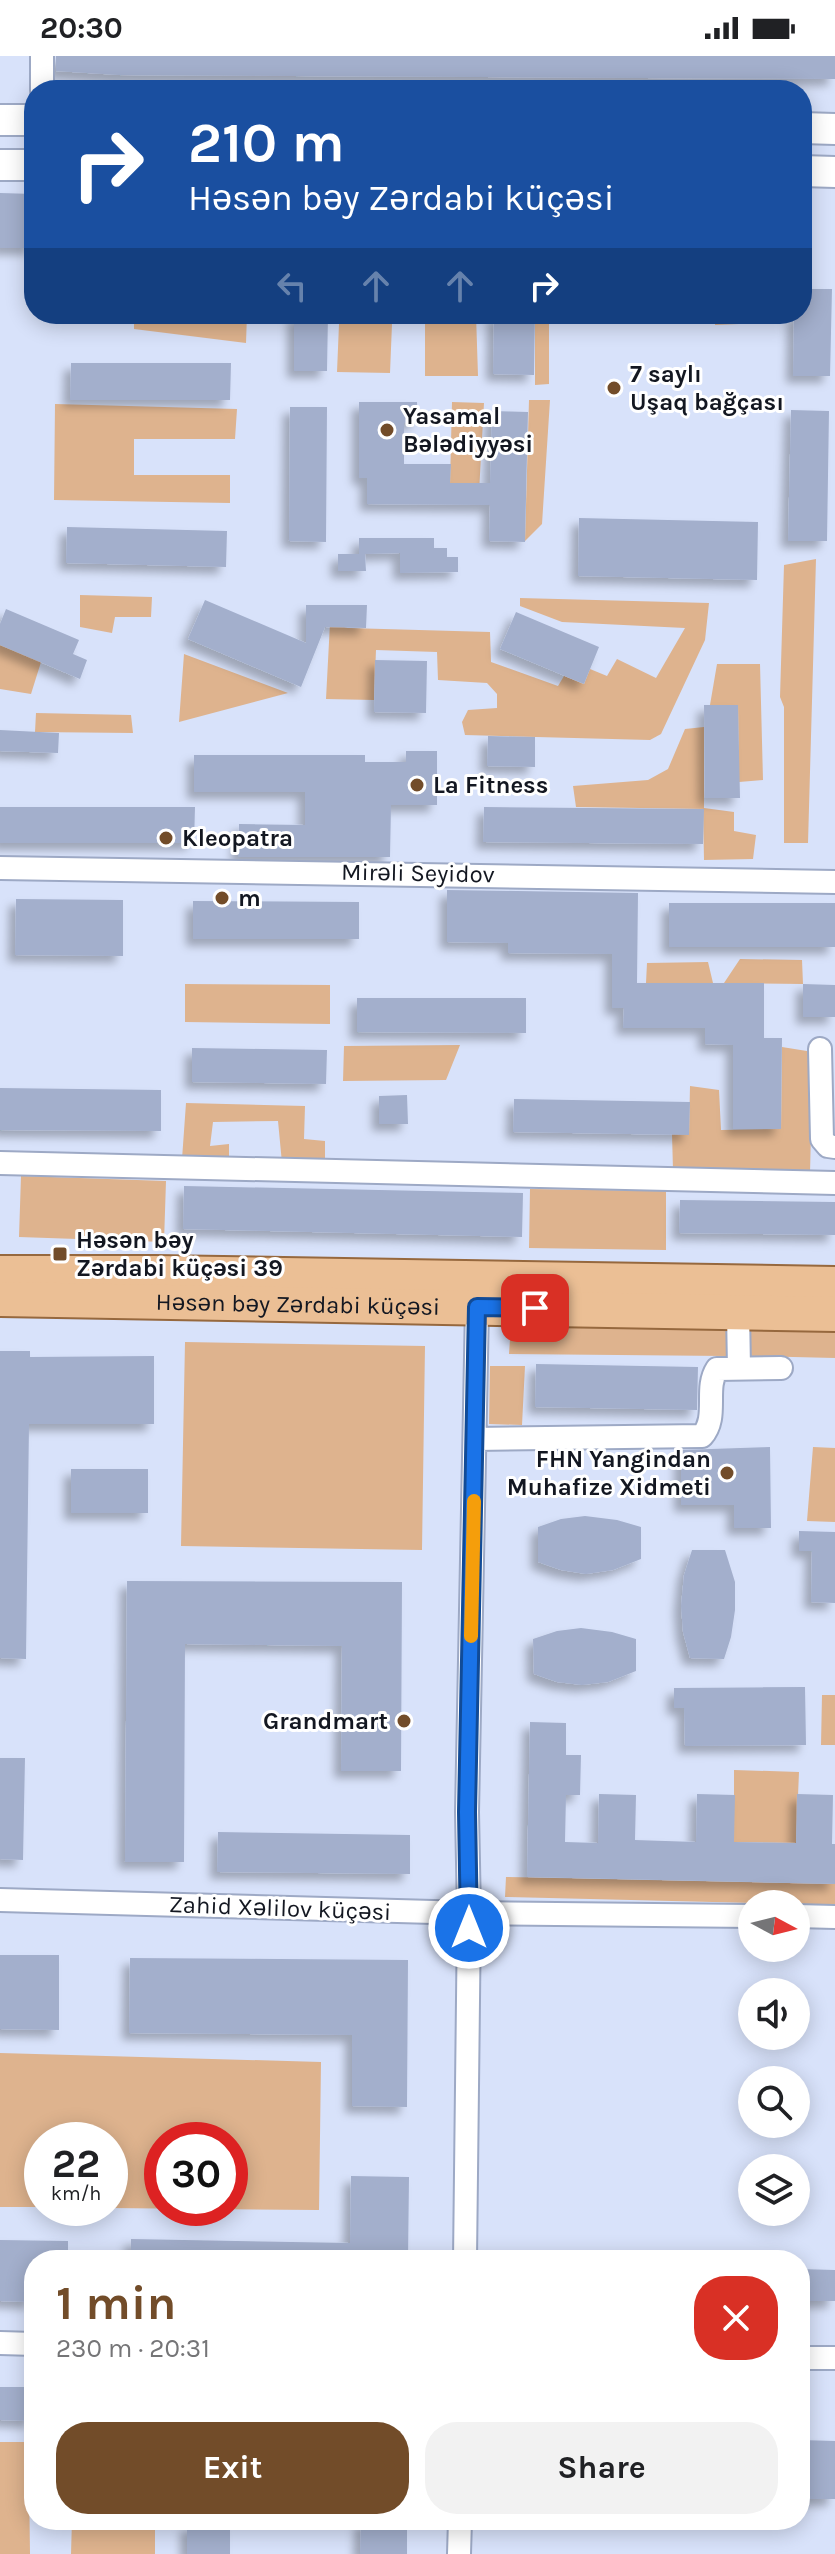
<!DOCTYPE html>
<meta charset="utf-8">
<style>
body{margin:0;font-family:Karla,sans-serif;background:#f2f2f2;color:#202124;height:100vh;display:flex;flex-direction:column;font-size:30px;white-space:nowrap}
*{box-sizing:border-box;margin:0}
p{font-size:26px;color:#757577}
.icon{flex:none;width:44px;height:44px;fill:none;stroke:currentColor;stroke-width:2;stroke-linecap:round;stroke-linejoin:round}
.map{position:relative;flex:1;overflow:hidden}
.side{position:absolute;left:24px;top:2194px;width:786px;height:280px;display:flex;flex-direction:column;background:#fff;border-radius:32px;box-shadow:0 4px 20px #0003}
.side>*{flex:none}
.hud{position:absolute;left:24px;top:24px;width:788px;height:244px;border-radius:32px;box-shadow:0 4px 20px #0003;background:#1a4fa0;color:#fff;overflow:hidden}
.needle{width:52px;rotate:97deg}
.fabs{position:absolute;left:738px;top:1834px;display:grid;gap:16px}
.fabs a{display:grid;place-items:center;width:72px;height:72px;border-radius:50%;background:#fff;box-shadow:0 4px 20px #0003;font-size:40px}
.speed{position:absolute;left:24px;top:2066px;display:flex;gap:16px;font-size:40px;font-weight:700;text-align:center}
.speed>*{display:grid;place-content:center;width:104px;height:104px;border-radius:50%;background:#fff;box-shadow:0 4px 20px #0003;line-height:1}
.speed small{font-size:20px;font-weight:400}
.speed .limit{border:12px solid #d22;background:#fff;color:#111}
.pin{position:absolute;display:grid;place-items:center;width:68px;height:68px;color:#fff;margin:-34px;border-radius:16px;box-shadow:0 4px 12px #0006}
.me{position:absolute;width:88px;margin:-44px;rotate:0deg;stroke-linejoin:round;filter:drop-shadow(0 0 6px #0008)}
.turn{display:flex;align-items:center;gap:28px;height:168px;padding:0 32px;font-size:36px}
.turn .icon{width:104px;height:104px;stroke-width:2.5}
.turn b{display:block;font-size:56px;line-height:68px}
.lanes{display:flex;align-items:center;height:76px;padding:0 32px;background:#0003;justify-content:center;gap:40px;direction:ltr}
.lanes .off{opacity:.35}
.round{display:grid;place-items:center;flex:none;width:84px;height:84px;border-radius:32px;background:#f2f2f2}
.overview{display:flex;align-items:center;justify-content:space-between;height:136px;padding:0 32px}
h1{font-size:48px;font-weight:700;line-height:60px;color:#724c29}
.cta{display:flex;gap:16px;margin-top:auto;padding:16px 32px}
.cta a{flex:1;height:92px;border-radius:32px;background:#724c29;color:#fff;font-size:32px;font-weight:700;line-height:92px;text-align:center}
.cta a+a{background:#f2f2f2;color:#202124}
.status{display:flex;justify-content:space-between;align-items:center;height:56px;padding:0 40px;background:#fff;direction:ltr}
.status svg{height:22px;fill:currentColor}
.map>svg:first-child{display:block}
.green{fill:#deb38e;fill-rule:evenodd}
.building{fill:#a3afcc;filter:url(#shadow)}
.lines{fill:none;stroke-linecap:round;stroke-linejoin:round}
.minor-casing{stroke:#9da9c5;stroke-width:26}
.secondary-casing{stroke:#9da9c5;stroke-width:34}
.primary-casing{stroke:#96683e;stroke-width:38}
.minor{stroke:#fff;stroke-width:22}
.secondary{stroke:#fff;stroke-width:30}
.primary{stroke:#ebbf95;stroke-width:34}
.route-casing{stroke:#114b97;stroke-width:20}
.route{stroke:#1a73e8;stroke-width:14}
.slow{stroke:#f59e0b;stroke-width:14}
.poi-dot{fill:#724c29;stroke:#fff;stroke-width:3}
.labels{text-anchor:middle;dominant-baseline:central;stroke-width:6;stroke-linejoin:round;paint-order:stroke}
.poi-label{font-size:24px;font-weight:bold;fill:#131721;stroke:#fff;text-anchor:start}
.street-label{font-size:24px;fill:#131721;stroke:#fff}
</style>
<div class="status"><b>20:30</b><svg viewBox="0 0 49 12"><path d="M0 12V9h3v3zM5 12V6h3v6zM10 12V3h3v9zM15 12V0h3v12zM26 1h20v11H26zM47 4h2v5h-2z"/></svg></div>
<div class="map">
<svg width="835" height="2498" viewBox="0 0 835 2498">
<defs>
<filter id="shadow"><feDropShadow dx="-7" dy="7" stdDeviation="4" flood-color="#0004"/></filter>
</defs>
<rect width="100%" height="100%" fill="#d8e2fa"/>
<path class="green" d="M134 258H247L246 287 134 273Z
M425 258H476L478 320H425Z
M535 258H549V328L535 329Z
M715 258H763V267L715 269Z
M339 268H392L390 317 337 316Z
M529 344H550L542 468 525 485Z
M452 346 484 347 479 436 461 437V427H450Z
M55 348 237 353 235 383H134V419H230V447L54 444Z
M816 503 808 787H784V651L780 641 784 509Z
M80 539 152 541 151 561H115L112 577 80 571Z
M520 542 709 547 705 584 661 678 650 684 465 679 462 666 468 654 497 652V638L487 627 438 624 437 596 376 594 374 644 326 643 330 567 348 572 490 576 491 606 558 630 564 620 584 628 590 613 607 620 617 603 656 622 685 572 562 566 520 550Z
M0 589 41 606 31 638 0 633Z
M184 598 288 637 179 666Z
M717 608H760L763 724 739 726 738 649H710Z
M36 657 131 659 133 677 35 676Z
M704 671V752L734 756V775L756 779 753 803 704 804 703 753 576 751 573 730 648 724 668 713 685 673Z
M740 903 802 904 803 928 724 927Z
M708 906 713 927H646L647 907Z
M185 928 330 929V968L185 966Z
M460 989 446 1024 343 1025 344 990Z
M782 991 813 996 810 1117 673 1114 672 1078H689L690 1030 719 1034 721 1074 781 1073Z
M186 1047 305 1050 304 1083 325 1085V1105L282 1107 278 1065 213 1066 210 1090 229 1088V1106L182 1103Z
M21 1120 166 1125 164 1186 19 1181Z
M530 1133 666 1135V1194L529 1192Z
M749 1267 835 1269V1302L749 1300Z
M511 1268 727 1272 726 1300 509 1298Z
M185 1286 425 1290 422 1494 181 1490Z
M490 1310H525L522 1369 489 1368Z
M813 1391 835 1392V1466L807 1465Z
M822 1639H835V1689H821Z
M734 1714 799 1716 796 1787 734 1786Z
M506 1821 835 1828V1849L505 1841Z
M0 1997 321 2006 319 2154 110 2152V2084H42V2151H0ZM162 2084H230V2152H162Z
M0 2386H34V2422H29L30 2498H0Z
M72 2464H155V2498H71Z"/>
<path class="building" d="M56 0H835V23L119 19 56 15Z
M0 137 34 138V192H0Z
M802 233H832L830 320H793L794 258H802Z
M294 258H328L327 315H294Z
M494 258H535L534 319 493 318Z
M71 307H231L230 344H70Z
M359 346H417L418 366 404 367V408H451L450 427H490L492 355 528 356 525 486 489 485 490 449 367 448V422H359Z
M290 351H327L326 486 289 485Z
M791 354 829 355 827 485H788Z
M579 462 758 466 757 524 578 520Z
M67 471 227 475 226 511 66 507Z
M359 482H434V492H447V501H458V516L400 517V497L365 498 366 515H338V498H359Z
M205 544 306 587V549H367L366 572 325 571 301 631 188 583Z
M6 553 79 584 73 598 87 604 80 623 0 589V568Z
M516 556 599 591 584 628 500 593Z
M375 604 427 605 426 657 374 656Z
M704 649H738L740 742H705Z
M0 674 59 677 58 697 0 695Z
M488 680 535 681V711L487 710Z
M406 695H437V749H391L390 801H238L239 768 305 769V736H194V699H365V706H406Z
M0 751H195L194 787H0Z
M484 751 704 753 703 788 483 786Z
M447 834 638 837 637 927H764V982H782L781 1073H733V989L705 988V972H623L624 952H612V898L508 897V887L447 886Z
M16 843 123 844V900L15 899Z
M193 845 359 846V883H193Z
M669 847H835V891H669Z
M803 928 835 929V961H803Z
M357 942H526V977L357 976Z
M192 992 327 994 326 1028 192 1026Z
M0 1032 161 1034V1075L0 1074Z
M407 1039 408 1068H379V1040Z
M514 1043 690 1046 689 1079 513 1076Z
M184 1130 523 1137 522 1181 183 1173Z
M680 1144 835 1146V1179L679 1177Z
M0 1295H30V1301L154 1300V1368H29L26 1603 0 1602Z
M536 1308 698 1311 697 1354 535 1351Z
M770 1391 771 1472H734V1449H681V1394Z
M71 1413H148V1457H71Z
M585 1460 617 1464 641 1471V1503L613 1514 586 1518 561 1514 538 1506V1471L561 1463Z
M799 1475 835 1476V1547L811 1546 812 1495H799Z
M692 1494H725L735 1526V1554L731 1581 724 1603 690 1602 683 1576 681 1550 684 1519Z
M127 1525 402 1526 401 1715H341L342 1590 185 1588 184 1806H125Z
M581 1572 612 1576 636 1583V1615L608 1626 582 1629 557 1626 534 1618 533 1583 557 1575Z
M805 1631 806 1689 685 1690 684 1652H674V1632Z
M530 1666 566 1667V1699H581L580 1739H566L565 1786 598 1787 599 1738 636 1739 635 1784 696 1786 697 1738 735 1739 734 1786 796 1787 797 1738 833 1739 832 1788H835V1828L527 1821Z
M0 1702H25L23 1804 0 1803Z
M218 1776 410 1779V1818L217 1816Z
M0 1899H59V1974L0 1973Z
M130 1902 408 1904 407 2051 352 2050V1979L129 1977Z
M351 2120 409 2121 408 2204H131V2183L350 2187Z
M0 2184 68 2185V2204H34V2246L0 2245Z
M800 2213 835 2214V2245H800Z
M0 2331H34V2365L0 2364Z
M801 2384 835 2385V2443H802Z
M361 2464H407V2498H360Z
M187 2468 230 2469V2498H187Z"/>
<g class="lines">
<defs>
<path id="minor" d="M42 34V0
M0 812 835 826
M820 993 822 1083 828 1090 835 1091
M0 1107 835 1127
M738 1256 739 1312
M475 1383 702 1380C719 1361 704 1333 717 1313L781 1312
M0 1844 469 1857 752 1860
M796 1860 835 1861
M465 2204 469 1857 467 1756 477 1251
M0 2287 34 2288
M800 2302H835
M459 2498 460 2464"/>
<path id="secondary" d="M0 64H34
M802 72 835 73
M0 109H34
M802 115 835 116"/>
<g id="primary">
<path d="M0 1217H156L835 1228"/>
<path id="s1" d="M0 1243 835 1258"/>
</g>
</defs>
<use href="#minor" class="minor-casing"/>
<use href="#secondary" class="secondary-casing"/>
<use href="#primary" class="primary-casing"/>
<use href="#minor" class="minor"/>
<use href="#secondary" class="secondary"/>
<use href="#primary" class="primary"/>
</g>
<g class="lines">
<defs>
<path id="route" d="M469 1872 467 1756 477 1251 535 1252"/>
</defs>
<use href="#route" class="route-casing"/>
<use href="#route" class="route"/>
<path class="slow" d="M471 1580 474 1445"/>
</g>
<g class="poi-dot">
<circle cx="614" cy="332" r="8"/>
<circle cx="387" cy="374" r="8"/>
<circle cx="417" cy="729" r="8"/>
<circle cx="166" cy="782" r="8"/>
<circle cx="222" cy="842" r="8"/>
<rect x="52" y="1190" width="16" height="16" rx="4"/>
<circle cx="727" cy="1417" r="8"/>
<circle cx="404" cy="1665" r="8"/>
</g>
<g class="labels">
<g class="poi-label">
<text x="630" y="318">7 saylı<tspan x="630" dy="28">Uşaq bağçası</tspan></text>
<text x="403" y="360">Yasamal<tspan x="403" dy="28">Bələdiyyəsi</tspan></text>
<text x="433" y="729">La Fitness</text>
<text x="182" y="782">Kleopatra</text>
<text x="238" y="842">m</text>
<text x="76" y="1184">Həsən bəy<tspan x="76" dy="28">Zərdabi küçəsi 39</tspan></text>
<text x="711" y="1403" text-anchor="end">FHN Yangindan<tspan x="711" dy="28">Muhafize Xidmeti</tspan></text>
<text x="388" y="1665" text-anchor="end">Grandmart</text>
</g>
<g class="street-label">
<text transform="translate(418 817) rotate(1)">Mirəli Seyidov</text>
<text stroke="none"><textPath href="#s1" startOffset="298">Həsən bəy Zərdabi küçəsi</textPath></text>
<text transform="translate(280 1852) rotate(2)">Zahid Xəlilov küçəsi</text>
</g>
</g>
</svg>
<div class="fabs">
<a><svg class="needle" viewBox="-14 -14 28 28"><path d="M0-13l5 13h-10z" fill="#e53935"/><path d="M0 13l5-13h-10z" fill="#757577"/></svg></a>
<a><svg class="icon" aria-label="sound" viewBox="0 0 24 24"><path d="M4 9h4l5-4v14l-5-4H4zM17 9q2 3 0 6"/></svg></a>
<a><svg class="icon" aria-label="search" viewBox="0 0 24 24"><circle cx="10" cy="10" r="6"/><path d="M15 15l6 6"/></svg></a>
<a><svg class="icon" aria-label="layers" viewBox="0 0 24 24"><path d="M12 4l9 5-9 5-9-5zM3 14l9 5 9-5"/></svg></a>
</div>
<div class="speed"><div>22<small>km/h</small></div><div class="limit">30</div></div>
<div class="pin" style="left:535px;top:1252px;background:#d93025"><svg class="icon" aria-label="arrive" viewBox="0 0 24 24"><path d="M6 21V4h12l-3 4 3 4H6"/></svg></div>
<svg class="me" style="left:469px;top:1872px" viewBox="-20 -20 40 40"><circle r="17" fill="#1a73e8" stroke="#fff" stroke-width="3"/><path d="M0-11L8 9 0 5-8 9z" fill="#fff"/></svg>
<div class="hud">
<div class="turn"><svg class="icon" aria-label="right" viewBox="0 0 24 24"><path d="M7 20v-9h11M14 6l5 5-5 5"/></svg><div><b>210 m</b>Həsən bəy Zərdabi küçəsi</div></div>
<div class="lanes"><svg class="icon off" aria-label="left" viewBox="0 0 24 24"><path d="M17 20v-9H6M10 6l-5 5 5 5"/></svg><svg class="icon off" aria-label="ahead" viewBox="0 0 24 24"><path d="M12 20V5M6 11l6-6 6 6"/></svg><svg class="icon off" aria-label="ahead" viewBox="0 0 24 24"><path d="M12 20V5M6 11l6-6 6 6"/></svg><svg class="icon" aria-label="right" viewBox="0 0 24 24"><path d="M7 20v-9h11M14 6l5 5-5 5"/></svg></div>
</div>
<section class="side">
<div class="overview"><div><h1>1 min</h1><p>230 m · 20:31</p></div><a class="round" style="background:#d93025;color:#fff"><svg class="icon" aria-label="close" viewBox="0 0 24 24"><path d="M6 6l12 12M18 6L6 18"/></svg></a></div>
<div class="cta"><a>Exit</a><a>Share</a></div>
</section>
</div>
